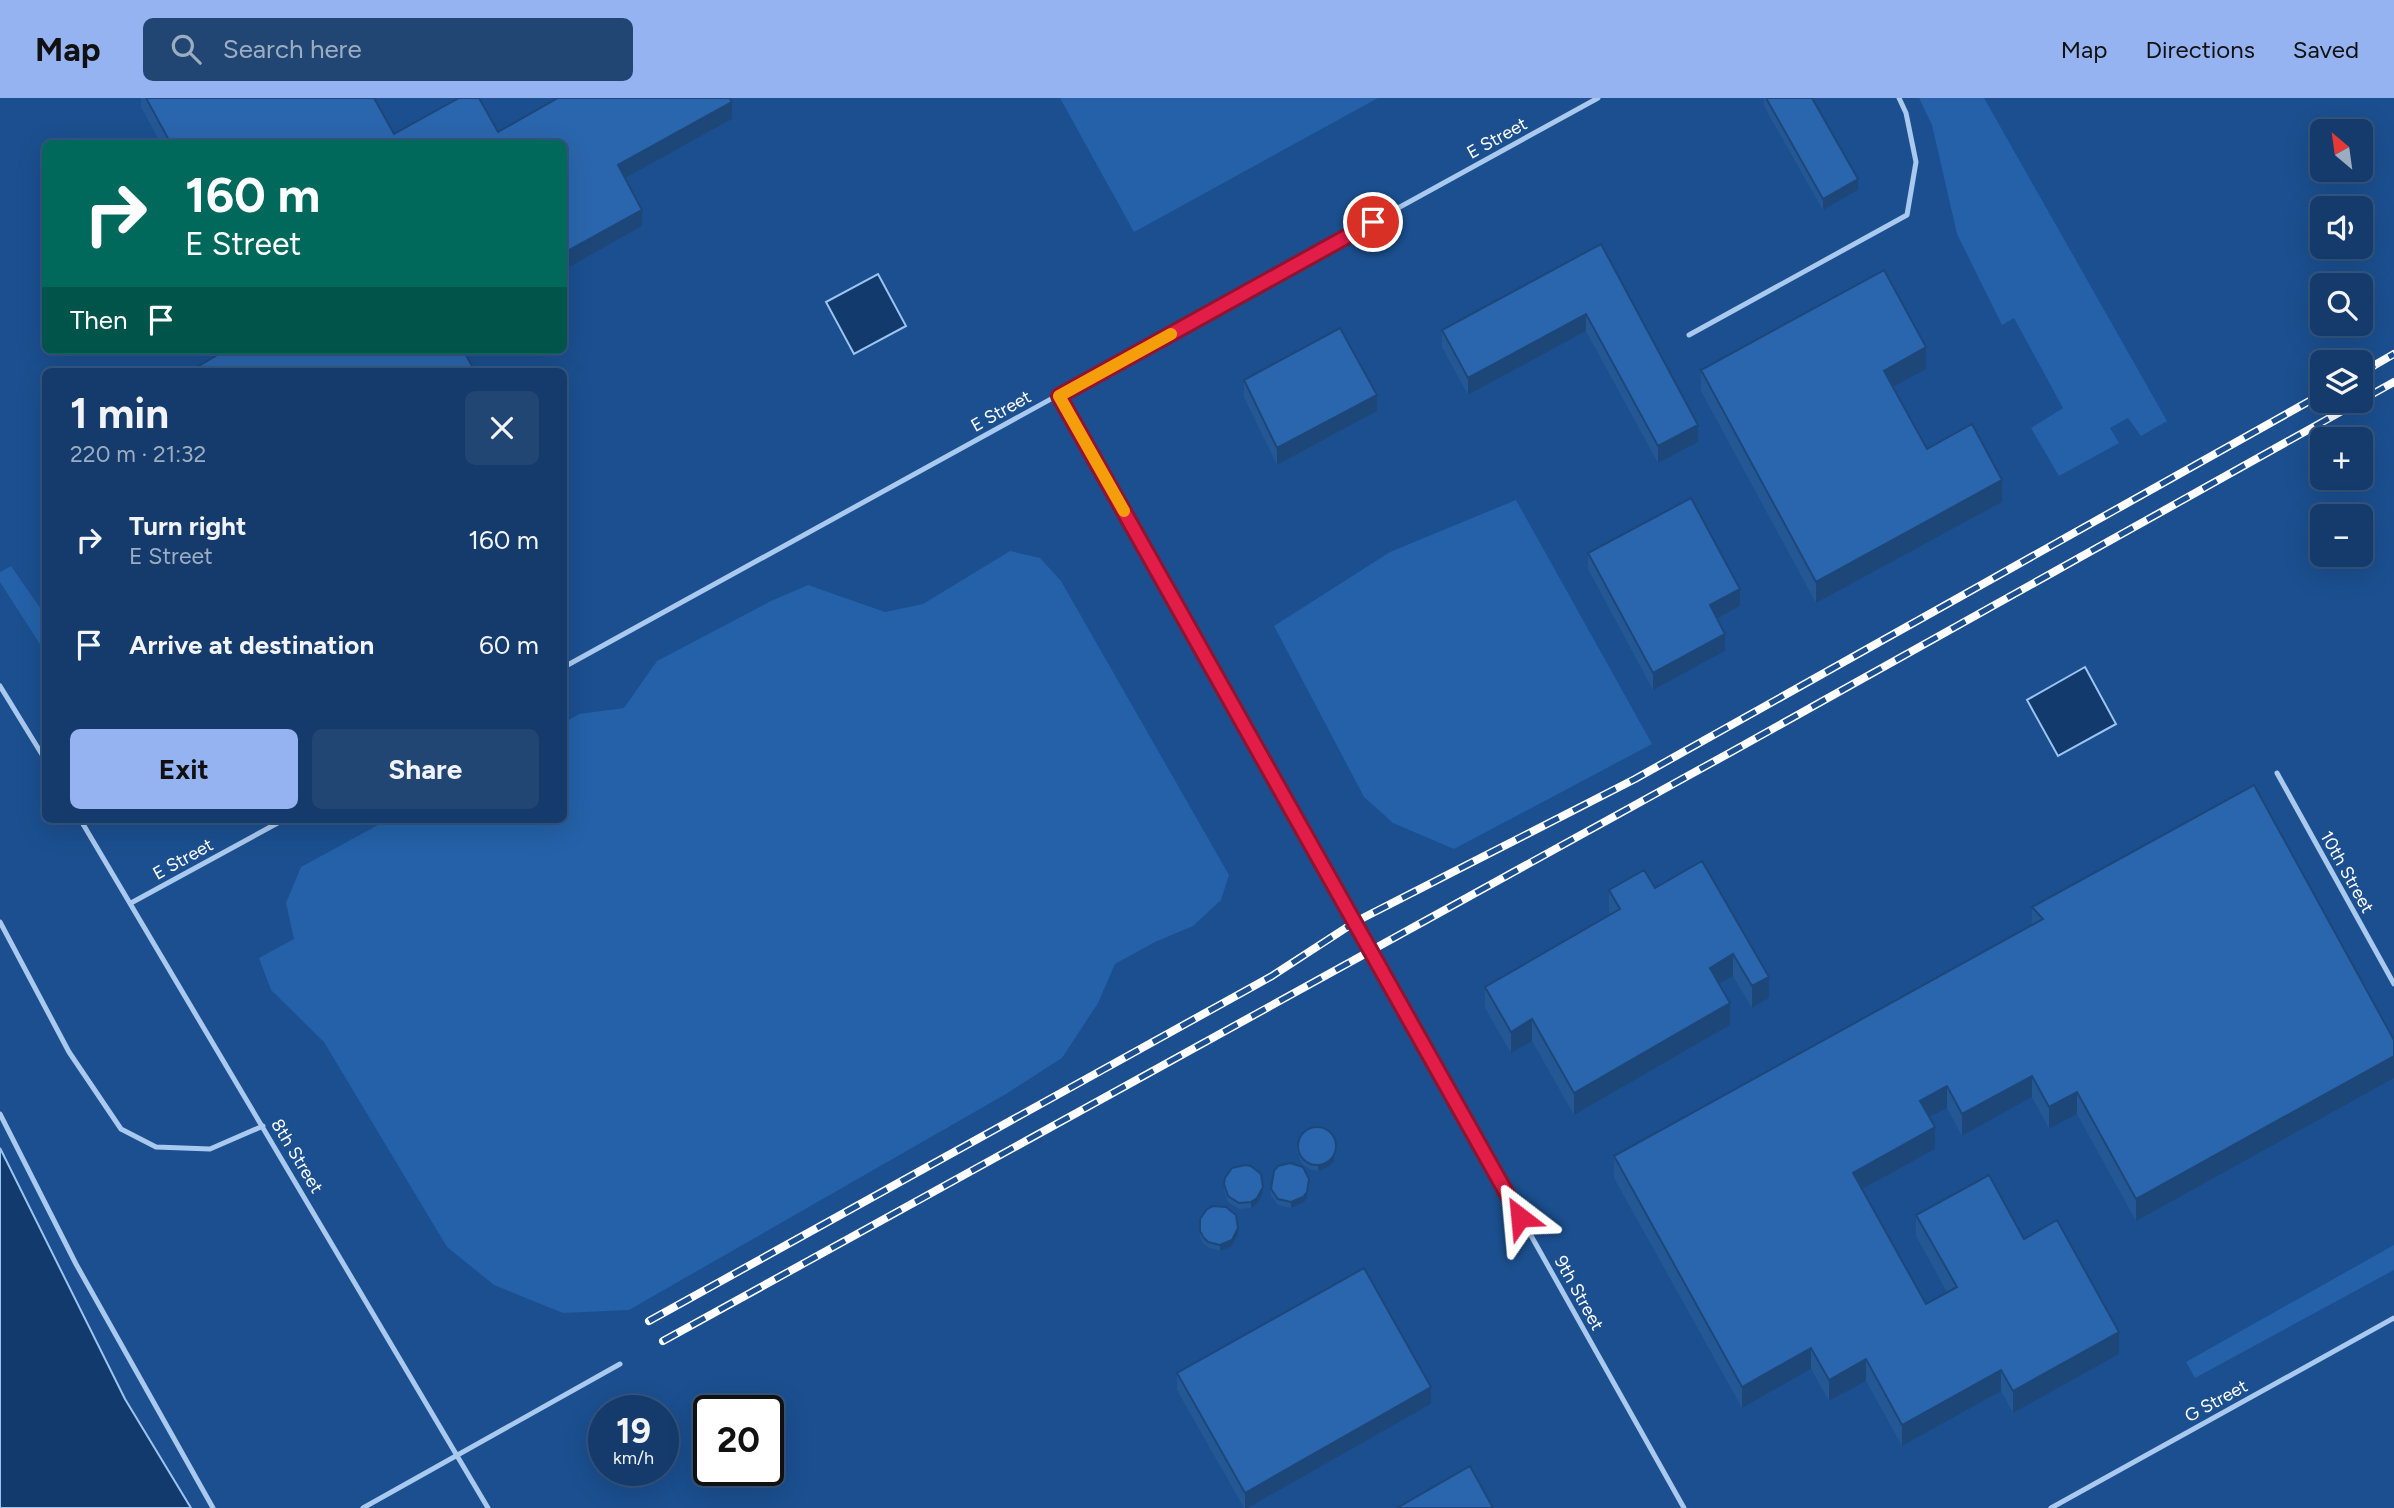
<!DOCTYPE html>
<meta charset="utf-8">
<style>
body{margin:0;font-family:Figtree,sans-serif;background:#214673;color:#f1f3f6;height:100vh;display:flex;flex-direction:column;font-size:26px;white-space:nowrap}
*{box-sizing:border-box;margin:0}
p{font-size:23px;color:#9dadc1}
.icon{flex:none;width:38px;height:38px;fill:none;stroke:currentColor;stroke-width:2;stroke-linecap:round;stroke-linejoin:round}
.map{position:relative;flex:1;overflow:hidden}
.drawer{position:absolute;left:42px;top:270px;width:525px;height:455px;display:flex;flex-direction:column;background:#143b6b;border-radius:10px;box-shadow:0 7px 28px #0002,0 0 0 2px #33557e}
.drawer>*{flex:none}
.guide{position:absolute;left:42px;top:42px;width:525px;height:214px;border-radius:10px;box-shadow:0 7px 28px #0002,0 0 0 2px #33557e;background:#00695c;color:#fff;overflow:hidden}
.needle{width:46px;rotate:331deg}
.buttons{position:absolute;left:2310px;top:21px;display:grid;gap:14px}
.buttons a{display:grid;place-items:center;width:63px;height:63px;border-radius:10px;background:#143b6b;box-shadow:0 7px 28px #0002,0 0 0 2px #33557e;font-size:35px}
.speed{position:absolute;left:588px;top:1297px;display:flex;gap:14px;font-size:35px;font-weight:700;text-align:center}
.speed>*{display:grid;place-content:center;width:91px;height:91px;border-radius:50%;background:#143b6b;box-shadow:0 7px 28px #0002,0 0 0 2px #33557e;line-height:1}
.speed small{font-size:18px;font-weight:400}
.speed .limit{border:4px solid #111;border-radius:10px;background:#fff;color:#111}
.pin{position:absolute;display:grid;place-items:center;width:60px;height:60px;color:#fff;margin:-30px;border:4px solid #fff;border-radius:50%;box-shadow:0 2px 7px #0007}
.me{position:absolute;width:77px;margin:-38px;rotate:331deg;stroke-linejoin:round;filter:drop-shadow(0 0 5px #0008)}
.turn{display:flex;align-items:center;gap:24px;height:147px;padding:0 28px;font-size:32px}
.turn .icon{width:91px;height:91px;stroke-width:2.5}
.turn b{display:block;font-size:49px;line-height:60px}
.then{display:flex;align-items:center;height:66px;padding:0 28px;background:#0003;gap:14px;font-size:26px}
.round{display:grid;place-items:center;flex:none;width:74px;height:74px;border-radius:10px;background:#214673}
.headline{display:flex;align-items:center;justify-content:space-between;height:119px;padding:0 28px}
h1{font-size:42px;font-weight:700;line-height:52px}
.primary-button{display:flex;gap:14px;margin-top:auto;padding:14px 28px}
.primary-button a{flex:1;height:80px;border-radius:10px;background:#95b2f1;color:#111;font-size:28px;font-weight:700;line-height:80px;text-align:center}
.primary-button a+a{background:#214673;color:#f1f3f6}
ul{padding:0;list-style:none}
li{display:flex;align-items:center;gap:21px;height:105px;padding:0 28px}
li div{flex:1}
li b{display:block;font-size:26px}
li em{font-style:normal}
header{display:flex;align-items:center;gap:42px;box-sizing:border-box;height:98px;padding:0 35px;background:#95b2f1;color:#111}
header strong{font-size:33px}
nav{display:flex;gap:38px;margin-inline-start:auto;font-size:24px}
.search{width:490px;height:63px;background:#214673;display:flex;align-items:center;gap:18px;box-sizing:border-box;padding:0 24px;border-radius:10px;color:#9dadc1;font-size:26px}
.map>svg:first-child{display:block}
.green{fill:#2461a8}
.water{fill:#123a6d;stroke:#9cc4f0;stroke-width:2}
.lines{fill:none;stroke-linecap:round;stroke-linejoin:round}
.service{stroke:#a9c9ee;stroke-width:5}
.rail-casing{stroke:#fff;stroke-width:8}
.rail{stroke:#1b4f8f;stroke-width:5;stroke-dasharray:16;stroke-linecap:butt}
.wall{fill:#245895}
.shaded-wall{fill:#1d4779}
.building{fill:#2a66ad;stroke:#1d4779;stroke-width:2}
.route-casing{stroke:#92132f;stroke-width:18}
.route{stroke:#e11d48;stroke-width:12}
.slow{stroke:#f59e0b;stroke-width:12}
.labels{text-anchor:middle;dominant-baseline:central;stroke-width:7;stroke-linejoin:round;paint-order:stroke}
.street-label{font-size:18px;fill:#fff;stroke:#1b4f8f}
</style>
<header>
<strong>Map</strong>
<div class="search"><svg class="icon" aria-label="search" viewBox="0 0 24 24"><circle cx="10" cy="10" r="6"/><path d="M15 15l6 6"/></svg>Search here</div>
<nav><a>Map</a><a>Directions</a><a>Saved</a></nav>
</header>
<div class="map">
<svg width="2394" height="1410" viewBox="0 0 2394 1410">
<rect width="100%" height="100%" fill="#1b4f8f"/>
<path class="green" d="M1060 0H1378L1134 134Z
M1919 0H1984L2167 323 2141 338 2128 320 2110 330 2119 345 2059 378 2031 330 2063 310 2014 220 2002 227 1957 136 1932 27Z
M1516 402 1652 646 1454 751 1393 725 1364 699 1274 528 1390 454Z
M1010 453 1040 460 1061 483 1229 777 1221 802 1193 828 1155 844 1115 866 1098 905 1062 960 1006 996 629 1212 563 1215 494 1187 447 1149 324 944 271 892 259 860 294 841 286 805 301 769 389 721H564V625L579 616 624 610 657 563 771 503 808 487 885 514 923 506Z
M11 468 45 517V554L0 484V474Z
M2394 1147V1172L2195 1280 2186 1264Z"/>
<path class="water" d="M878 176 906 228 854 256 826 204Z
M2085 569 2116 626 2058 658 2027 602Z
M0 1050 125 1301 191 1410H0Z"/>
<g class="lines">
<path class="service" d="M1689 237 1907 117 1916 64 1906 15 1899 0
M1059 297 1684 1410
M564 569 1598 0
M0 588 46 663
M2277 675 2394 886
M80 721 488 1410
M131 805 285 721
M0 824 69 954 121 1031 156 1049 210 1051 263 1028
M0 1016 76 1166 213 1410
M363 1410 620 1266
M2051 1410 2394 1220"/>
<defs>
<path id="rail" d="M2361 275 2394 256
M649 1223 1272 878 1355 824 1635 681 2322 296
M663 1243 1733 653 2394 284"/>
</defs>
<use href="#rail" class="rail-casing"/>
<use href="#rail" class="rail"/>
</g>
<path class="wall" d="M141 0H374L394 36 498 34 732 21 625 80 642 128 564 172V46H161L141 9Z
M1764 0H1812L1858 92 1823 112 1764 8Z
M1601 146 1698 344 1658 365 1586 233 1468 297 1442 249V232Z
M1926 271 1893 289 1927 351 2002 404 1816 505 1701 293V272Z
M1244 282 1377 313 1277 367 1244 299Z
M1588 455 1740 508 1717 520 1725 553 1653 592 1588 471Z
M2254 687 2136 1123 2077 1016 2049 1031 2032 999 1962 1038 1947 1010 1930 1019 1935 1051 1862 1091 1926 1206 1947 1194 1916 1138V1117L2024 1141 2119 1256 2013 1315 2001 1293 1902 1348 1866 1283 1829 1303 1811 1271 1742 1310 1614 1080V1058L2032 827V809Z
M1702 763 1769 900 1752 910 1733 878 1719 886 1730 927 1574 1017 1532 943 1511 955 1485 910V889L1611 816 1609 814V792L1655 790Z
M1297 1048 1336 1050 1334 1063 1330 1068 1318 1073 1312 1072 1302 1066 1297 1054Z
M1224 1086 1263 1095 1257 1106 1251 1110 1239 1111 1228 1104 1224 1092Z
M1309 1087 1307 1100 1303 1105 1291 1110 1278 1107 1271 1097V1091Z
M1200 1121 1238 1136 1232 1148 1220 1153 1208 1149 1203 1145 1200 1139Z
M1177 1275 1431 1306 1248 1410H1244L1177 1292Z"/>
<path class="shaded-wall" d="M732 4V21L618 84V67Z
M1858 81V92L1823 112V101Z
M642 112V128L564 172V155Z
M1586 216V233L1468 297V280Z
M1926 249V271L1884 294V273Z
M1377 297V313L1277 367V350Z
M1698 327V344L1658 365V348Z
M2002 382V404L1816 505V484Z
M1740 491V508L1710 524V507Z
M1725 536V553L1653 592V575Z
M1733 856V878L1710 891V870Z
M1769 879V900L1752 910V888Z
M1730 905V927L1574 1017V995Z
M1532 921V943L1511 955V934Z
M2394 958V980L2136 1123V1101Z
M2032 978V999L1962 1038V1016Z
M1947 988V1010L1920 1024V1003Z
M2077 994V1016L2049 1031V1009Z
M1935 1029V1051L1853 1096V1075Z
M1336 1044 1334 1063 1330 1068 1318 1073V1067Z
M1309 1081 1307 1100 1303 1105 1291 1110V1104Z
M1263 1089V1095L1257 1106 1251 1110V1104Z
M1238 1130V1136L1232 1148 1220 1153V1147Z
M2119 1234V1256L2013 1315V1293Z
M1811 1250V1271L1742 1310V1289Z
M1866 1261V1283L1829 1303V1282Z
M2001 1272V1293L1902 1348V1327Z
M1431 1289V1306L1248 1410H1245V1395Z"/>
<path class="building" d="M146 0H374L394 36 459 0H479L498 34 558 0H729L732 4 618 67 642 112 564 155V46H171Z
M1766 0H1812L1858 81 1823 101Z
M1601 146 1698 327 1658 348 1586 216 1468 280 1442 232Z
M1884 172 1926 249 1884 273 1927 351 1972 326 2002 382 1816 484 1701 272Z
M1340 230 1377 297 1277 350 1244 282Z
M226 252H463L475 273H190Z
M1691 400 1740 491 1710 507 1725 536 1653 575 1588 455Z
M2254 687 2394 942V958L2136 1101 2077 994 2049 1009 2032 978 1962 1016 1947 988 1920 1003 1935 1029 1853 1075 1926 1206 1957 1189 1916 1117 1989 1077 2024 1141 2057 1122 2119 1234 2013 1293 2001 1272 1902 1327 1866 1261 1829 1282 1811 1250 1742 1289 1614 1058 2043 821 2032 809Z
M1702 763 1769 879 1752 888 1733 856 1710 870 1730 905 1574 995 1532 921 1511 934 1485 889 1620 811 1609 792 1644 772 1655 790Z
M1298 1048a19 19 0 1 1 38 0a19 19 0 1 1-38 0Z
M1290 1065 1303 1069 1309 1081 1307 1094 1303 1099 1291 1104 1278 1101 1271 1091 1274 1073 1278 1068Z
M1245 1067 1251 1068 1261 1076 1263 1089 1257 1100 1251 1104 1239 1105 1228 1098 1224 1086 1225 1080 1232 1070Z
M1213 1108 1226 1109 1236 1117 1238 1130 1232 1142 1220 1147 1208 1144 1203 1139 1200 1133V1121L1207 1111Z
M1364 1170 1431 1289 1245 1395 1177 1275Z
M1470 1368 1493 1410H1397Z"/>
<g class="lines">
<defs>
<path id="route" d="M1373 124 1059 298 1520 1119"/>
</defs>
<use href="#route" class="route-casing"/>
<use href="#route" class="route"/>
<path class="slow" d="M1124 413 1059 298 1171 236"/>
</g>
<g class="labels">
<g class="street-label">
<text transform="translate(1497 40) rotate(-29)">E Street</text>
<text transform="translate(1001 313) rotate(-29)">E Street</text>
<text transform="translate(183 761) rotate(-29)">E Street</text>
<text transform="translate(2347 774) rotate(61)">10th Street</text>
<text transform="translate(297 1058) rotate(59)">8th Street</text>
<text transform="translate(1579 1195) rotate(61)">9th Street</text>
<text transform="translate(2216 1303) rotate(-29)">G Street</text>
</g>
</g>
</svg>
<div class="buttons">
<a><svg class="needle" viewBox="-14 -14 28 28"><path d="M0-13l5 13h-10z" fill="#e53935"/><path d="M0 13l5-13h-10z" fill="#9dadc1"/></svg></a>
<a><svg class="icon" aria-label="sound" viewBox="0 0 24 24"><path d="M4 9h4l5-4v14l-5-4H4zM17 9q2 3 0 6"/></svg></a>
<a><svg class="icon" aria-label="search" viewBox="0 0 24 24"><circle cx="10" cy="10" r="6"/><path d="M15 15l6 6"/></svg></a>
<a><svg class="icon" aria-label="layers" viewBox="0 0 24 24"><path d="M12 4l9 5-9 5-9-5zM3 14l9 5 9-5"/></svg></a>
<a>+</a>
<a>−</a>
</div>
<div class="speed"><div>19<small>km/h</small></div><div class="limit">20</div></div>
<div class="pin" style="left:1373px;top:124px;background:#d93025"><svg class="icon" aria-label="arrive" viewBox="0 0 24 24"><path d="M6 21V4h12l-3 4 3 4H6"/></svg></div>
<svg class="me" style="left:1520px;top:1119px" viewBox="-20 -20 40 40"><path d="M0-17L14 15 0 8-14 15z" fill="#e11d48" stroke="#fff" stroke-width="4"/></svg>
<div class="guide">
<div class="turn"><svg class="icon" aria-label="right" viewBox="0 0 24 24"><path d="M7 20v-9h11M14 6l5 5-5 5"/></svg><div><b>160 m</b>E Street</div></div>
<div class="then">Then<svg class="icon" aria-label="arrive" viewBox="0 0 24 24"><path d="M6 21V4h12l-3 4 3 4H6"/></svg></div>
</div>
<section class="drawer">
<div class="headline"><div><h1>1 min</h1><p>220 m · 21:32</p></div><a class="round"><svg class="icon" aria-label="close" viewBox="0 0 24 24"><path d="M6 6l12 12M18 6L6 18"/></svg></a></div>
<ul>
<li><svg class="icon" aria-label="right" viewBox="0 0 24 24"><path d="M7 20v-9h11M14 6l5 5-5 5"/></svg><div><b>Turn right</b><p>E Street</p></div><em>160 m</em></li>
<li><svg class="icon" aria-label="arrive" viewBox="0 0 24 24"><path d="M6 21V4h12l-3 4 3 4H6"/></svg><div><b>Arrive at destination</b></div><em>60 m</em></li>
</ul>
<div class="primary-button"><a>Exit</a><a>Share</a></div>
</section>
</div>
